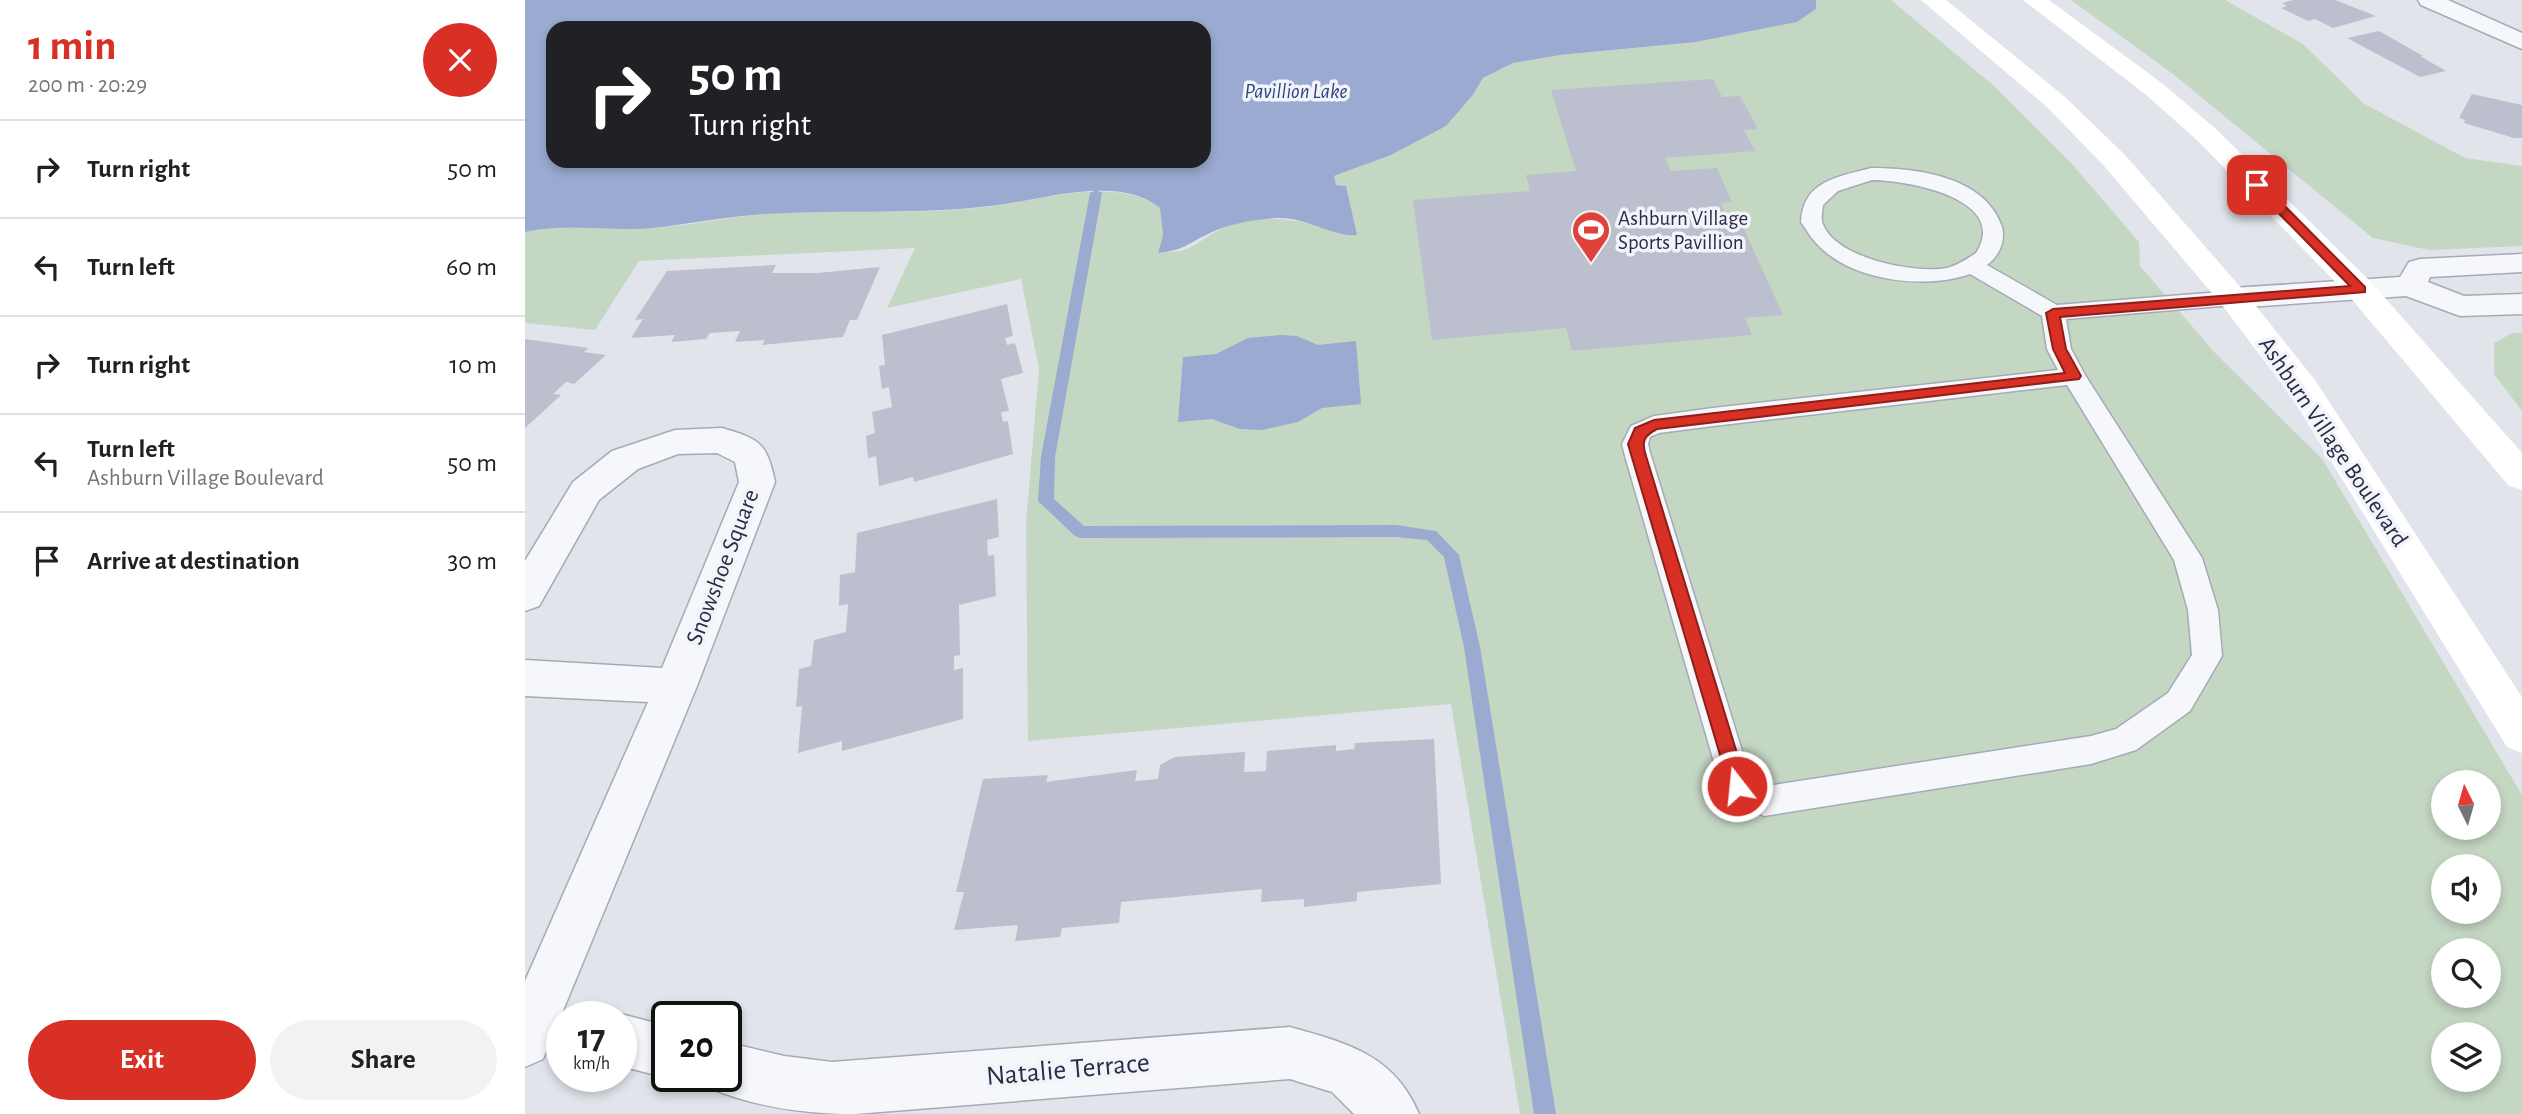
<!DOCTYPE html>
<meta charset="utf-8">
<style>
body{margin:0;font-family:"Alegreya Sans",sans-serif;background:#f2f2f2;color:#202124;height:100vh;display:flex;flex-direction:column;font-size:26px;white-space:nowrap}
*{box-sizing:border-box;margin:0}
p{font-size:23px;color:#757577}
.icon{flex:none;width:38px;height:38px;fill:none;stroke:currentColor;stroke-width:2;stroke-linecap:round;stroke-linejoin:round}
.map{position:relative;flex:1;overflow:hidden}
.sheet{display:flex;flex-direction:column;background:#fff;width:525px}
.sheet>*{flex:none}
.banner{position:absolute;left:21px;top:21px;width:665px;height:147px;border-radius:21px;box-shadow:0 4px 10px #0003;background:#202124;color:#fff;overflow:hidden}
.needle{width:46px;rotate:355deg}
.fabs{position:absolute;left:1906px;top:770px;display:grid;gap:14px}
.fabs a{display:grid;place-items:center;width:70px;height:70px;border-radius:50%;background:#fff;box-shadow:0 4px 10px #0003;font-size:35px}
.speed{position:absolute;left:21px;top:1001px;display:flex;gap:14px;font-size:35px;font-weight:700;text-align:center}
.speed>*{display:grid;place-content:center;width:91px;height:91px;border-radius:50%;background:#fff;box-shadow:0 4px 10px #0003;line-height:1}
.speed small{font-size:18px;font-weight:400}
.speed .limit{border:4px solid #111;border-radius:10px;background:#fff;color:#111}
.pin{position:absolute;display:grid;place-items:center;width:60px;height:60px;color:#fff;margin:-30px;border-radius:14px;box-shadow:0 4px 10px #0006}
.me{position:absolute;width:77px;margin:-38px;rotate:344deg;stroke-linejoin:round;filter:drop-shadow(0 0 5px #0008)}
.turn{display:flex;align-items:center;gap:24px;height:147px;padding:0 28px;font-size:32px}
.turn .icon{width:91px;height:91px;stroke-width:2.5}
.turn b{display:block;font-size:49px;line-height:60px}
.round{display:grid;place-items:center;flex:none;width:74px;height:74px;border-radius:37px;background:#f2f2f2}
.overview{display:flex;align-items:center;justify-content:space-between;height:119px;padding:0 28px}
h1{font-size:42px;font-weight:700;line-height:52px;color:#d93025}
.button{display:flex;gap:14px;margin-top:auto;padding:14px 28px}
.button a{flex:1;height:80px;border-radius:42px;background:#d93025;color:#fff;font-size:28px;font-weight:700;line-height:80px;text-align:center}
.button a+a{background:#f2f2f2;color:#202124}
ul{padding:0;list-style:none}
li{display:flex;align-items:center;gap:21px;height:98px;padding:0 28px;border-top:2px solid #e0e0e0}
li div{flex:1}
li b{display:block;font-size:26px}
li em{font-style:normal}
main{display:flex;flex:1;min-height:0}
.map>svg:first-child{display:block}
.green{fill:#c4d7c3;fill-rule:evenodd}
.water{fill:#9aaad0;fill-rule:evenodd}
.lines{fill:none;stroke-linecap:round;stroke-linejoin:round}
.stream{fill:#9aaad0;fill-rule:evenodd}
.building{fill:#bcbfcd}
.service-casing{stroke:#a6a9b7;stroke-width:3}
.minor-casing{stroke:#a6a9b7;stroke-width:3}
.service{fill:#f6f7fa;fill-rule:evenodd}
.minor{fill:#f6f7fa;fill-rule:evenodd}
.secondary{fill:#fff;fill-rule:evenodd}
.route{fill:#d93025;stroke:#8d1f18;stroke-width:2}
.labels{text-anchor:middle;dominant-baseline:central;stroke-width:7;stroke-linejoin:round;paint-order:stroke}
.far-water-label{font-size:21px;font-style:italic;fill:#2d4280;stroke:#f3f4f9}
.far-poi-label{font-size:21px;fill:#282d47;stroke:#f3f4f9;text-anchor:start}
.street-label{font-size:24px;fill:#282d47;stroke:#f3f4f9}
.near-street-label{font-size:28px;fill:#282d47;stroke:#f3f4f9}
</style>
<main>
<section class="sheet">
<div class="overview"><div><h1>1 min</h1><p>200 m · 20:29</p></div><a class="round" style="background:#d93025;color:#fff"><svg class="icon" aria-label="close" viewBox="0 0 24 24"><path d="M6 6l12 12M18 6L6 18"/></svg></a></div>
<ul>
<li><svg class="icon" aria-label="right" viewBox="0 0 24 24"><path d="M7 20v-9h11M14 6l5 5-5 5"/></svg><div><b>Turn right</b></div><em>50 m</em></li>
<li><svg class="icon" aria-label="left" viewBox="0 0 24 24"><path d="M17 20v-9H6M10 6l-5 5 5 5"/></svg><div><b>Turn left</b></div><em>60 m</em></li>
<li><svg class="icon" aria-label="right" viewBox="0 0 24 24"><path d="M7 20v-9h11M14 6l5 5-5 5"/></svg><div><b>Turn right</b></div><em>10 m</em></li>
<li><svg class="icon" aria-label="left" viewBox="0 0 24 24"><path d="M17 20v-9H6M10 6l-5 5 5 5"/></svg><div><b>Turn left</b><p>Ashburn Village Boulevard</p></div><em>50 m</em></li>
<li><svg class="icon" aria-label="arrive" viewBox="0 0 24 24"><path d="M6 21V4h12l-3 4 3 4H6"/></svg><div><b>Arrive at destination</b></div><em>30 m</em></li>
</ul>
<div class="button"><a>Exit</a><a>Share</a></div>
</section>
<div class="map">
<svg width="1997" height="1114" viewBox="0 0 1997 1114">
<rect width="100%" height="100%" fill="#e2e4ec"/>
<path class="green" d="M1291 0H1366L1469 86 1548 165 1614 242 1615 266 1691 354 1798 460 1997 795V1114H995L926 704 503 741 501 523 514 369 496 279 362 308 390 248 114 261 70 330 0 323V232C40 223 80 228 121 228 161 227 202 216 242 214 321 209 403 217 481 204 525 197 597 178 635 208L638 235 633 253C640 252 648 252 655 251 672 247 689 229 708 224 752 212 790 224 831 235L821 186 811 185 809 176 866 155 921 126 947 96 958 78 988 63 1035 55 1171 42 1272 22 1291 9ZM1918 782H1964V828H1918ZM1918 866H1964V912H1918ZM1918 950H1964V996H1918ZM1918 1034H1964V1080H1918Z
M1546 0H1700L1778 44 1838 103 1940 158 1997 166V246L1904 250 1848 238 1648 74Z
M1987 333H1997V411L1969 374V343Z"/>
<path class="water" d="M0 0H1291V9L1272 22 1171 42 1035 55 988 63 958 78 947 96 921 126 866 155 809 176 811 185 821 186 832 235C807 237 783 217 752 218 729 220 704 223 683 234 660 245 660 250 633 253L638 235 635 208C597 177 530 196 486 203 406 216 323 209 242 214 203 216 165 224 127 228 84 232 43 222 0 232ZM28 28H679V161H28Z
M755 335 772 336 793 345 831 341 836 404 797 408 773 422 737 430 715 429 687 419 653 422 658 357 691 354 723 338Z"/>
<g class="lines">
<path class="stream" d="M571 190 577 193 530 457 529 499 559 526 871 525 911 531 934 555 955 647 1031 1114H1009L939 647 919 557 902 540 871 537 555 538 550 536 513 501 516 457 565 193Z"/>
</g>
<path class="building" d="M1768 0H1810L1851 16 1808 28 1790 19 1783 21 1756 8 1762 6 1757 3Z
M1854 31 1898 56H1895L1921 71 1895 77 1822 38Z
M1188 79 1197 97 1215 96 1233 129 1219 130 1230 151 1140 158 1146 171 1192 168 1207 202 1196 203 1200 212 1211 211 1258 315 1220 318 1227 335 1047 351 1041 328 907 340 888 200 1005 191 1001 175 1051 171 1026 90Z
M1947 94 1997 105V138H1989L1939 123 1940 120 1934 118Z
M251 265 247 273H293L355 267 332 320H325L318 337 237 345 240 340 210 342 215 331 185 333 181 339 146 342 150 335 106 338 118 319 110 320 142 271Z
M482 304 488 336 480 338 482 345 490 343 498 373 476 379 484 411 476 412 478 422 483 421 488 454 389 482 388 477 354 486 351 456 343 458 341 436 350 433 347 412 367 407 364 387 357 389 354 366 360 365 357 335Z
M0 339 64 348 59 352 81 355 49 384 41 382 28 394 36 395 0 428Z
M472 499 474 537 462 540 463 556 469 555 471 596 434 605 435 655 429 656V670L438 668V719L317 751V741L273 753 277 706 271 707 274 669 286 666 289 640 321 632 323 604 314 606 315 575 330 572 332 533Z
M909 739 916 884 832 892V901L779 907V899L736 902 737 889 596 902 594 923 537 928 535 937 490 941 493 925 429 930 439 892H431L458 779 523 775 521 782 612 770 610 781 633 779 635 765 650 757 720 752 719 772 741 771 742 751 811 745V751L829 749 830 743Z"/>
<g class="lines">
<defs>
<path id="service" d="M1346 168C1391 168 1460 176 1477 227 1481 242 1473 257 1462 265L1532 305 1708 291 1716 293 1719 298 1716 303 1708 305 1541 319 1546 349 1560 375 1677 558 1693 610 1697 656 1665 711 1611 750 1566 764 1239 816 1200 796 1196 786 1100 456 1097 444 1106 426 1129 416 1188 408 1533 370 1522 349 1517 316 1445 274C1400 290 1326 281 1292 244 1286 238 1281 229 1276 222 1278 181 1312 177 1346 168ZM1347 180C1380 180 1486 198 1451 253 1442 259 1433 265 1422 268 1390 274 1306 258 1297 221 1296 216 1298 209 1298 205L1313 191ZM1542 385 1649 560 1663 610 1667 655 1643 693 1591 729 1566 736 1242 786 1225 777 1126 456 1123 444 1125 437 1134 433 1188 426Z"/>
<path id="minor" d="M1893 0H1923L1997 33V49L1896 5Z
M1997 254V272L1905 277 1903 282 1939 296 1997 294V314L1935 316 1881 296 1708 308 1697 305 1692 298 1697 291 1708 288 1875 277 1884 262 1895 259Z
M197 428C235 439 242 443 250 482L172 686 18 1059 0 1067V981L123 702 0 696V660L137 668 214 482 210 462 192 453 153 454 113 469 74 500 14 606 0 611V561L48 482 87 451 150 430Z
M96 1014 142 1026V1076H147L142 1078 96 1066V1017H89Z
M765 1027C821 1043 869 1054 894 1114H829L807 1092 765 1079 330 1114C279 1114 230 1107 182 1087L178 1076H201V1042L259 1056 307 1062Z"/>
</defs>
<use href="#service" class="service-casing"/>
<use href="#minor" class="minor-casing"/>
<use href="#service" class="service"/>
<use href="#minor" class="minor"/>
<path class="secondary" d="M1396 0H1421L1540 97 1600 155 1719 291 1790 380 1997 697V753L1982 747 1766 396 1697 305 1580 167 1522 107Z
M1498 0H1524L1638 84 1691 129 1846 282 1997 453V490L1984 486 1824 296 1673 141 1620 94Z"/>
</g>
<path class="route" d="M1728 182H1736L1840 287V292L1535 317 1541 349 1556 376 1554 379 1132 429C1119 436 1116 441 1121 456L1222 786 1219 792H1206L1103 444 1110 428 1129 420 1540 373 1528 349 1521 313 1528 309 1825 286 1728 187Z"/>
<defs>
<symbol id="stadium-pin" viewBox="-11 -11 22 30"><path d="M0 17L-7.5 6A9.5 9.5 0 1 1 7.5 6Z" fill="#de423b" stroke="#f3f4f9"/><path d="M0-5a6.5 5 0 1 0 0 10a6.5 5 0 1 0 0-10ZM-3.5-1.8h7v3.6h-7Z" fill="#fff"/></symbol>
</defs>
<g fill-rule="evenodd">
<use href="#stadium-pin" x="1044" y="208" width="44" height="60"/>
</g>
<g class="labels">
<g class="far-water-label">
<text x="771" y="91">Pavillion Lake</text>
</g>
<g class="far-poi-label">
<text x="1093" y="218">Ashburn Village<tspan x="1093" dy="24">Sports Pavillion</tspan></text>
</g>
<g class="street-label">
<text transform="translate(1808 442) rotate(56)">Ashburn Village Boulevard</text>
<text transform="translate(198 567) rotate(-69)">Snowshoe Square</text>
</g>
<g class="near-street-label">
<text transform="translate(543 1070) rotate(-5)">Natalie Terrace</text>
</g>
</g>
</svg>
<div class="fabs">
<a><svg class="needle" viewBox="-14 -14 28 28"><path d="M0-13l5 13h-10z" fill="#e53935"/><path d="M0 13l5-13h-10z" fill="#757577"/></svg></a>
<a><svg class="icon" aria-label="sound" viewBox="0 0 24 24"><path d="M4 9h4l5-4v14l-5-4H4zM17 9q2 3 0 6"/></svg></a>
<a><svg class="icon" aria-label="search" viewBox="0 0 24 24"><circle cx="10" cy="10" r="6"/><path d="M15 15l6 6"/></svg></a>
<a><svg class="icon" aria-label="layers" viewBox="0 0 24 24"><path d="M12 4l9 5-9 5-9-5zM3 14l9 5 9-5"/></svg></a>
</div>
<div class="speed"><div>17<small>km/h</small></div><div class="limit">20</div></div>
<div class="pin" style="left:1732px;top:185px;background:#d93025"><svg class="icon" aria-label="arrive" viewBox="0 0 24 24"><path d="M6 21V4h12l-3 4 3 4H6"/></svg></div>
<svg class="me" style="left:1212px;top:786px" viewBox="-20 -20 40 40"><circle r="17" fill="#d93025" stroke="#fff" stroke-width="3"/><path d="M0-11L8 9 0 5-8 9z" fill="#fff"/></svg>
<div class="banner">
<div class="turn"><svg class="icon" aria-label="right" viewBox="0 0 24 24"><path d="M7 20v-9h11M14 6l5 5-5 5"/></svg><div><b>50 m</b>Turn right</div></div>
</div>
</div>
</main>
